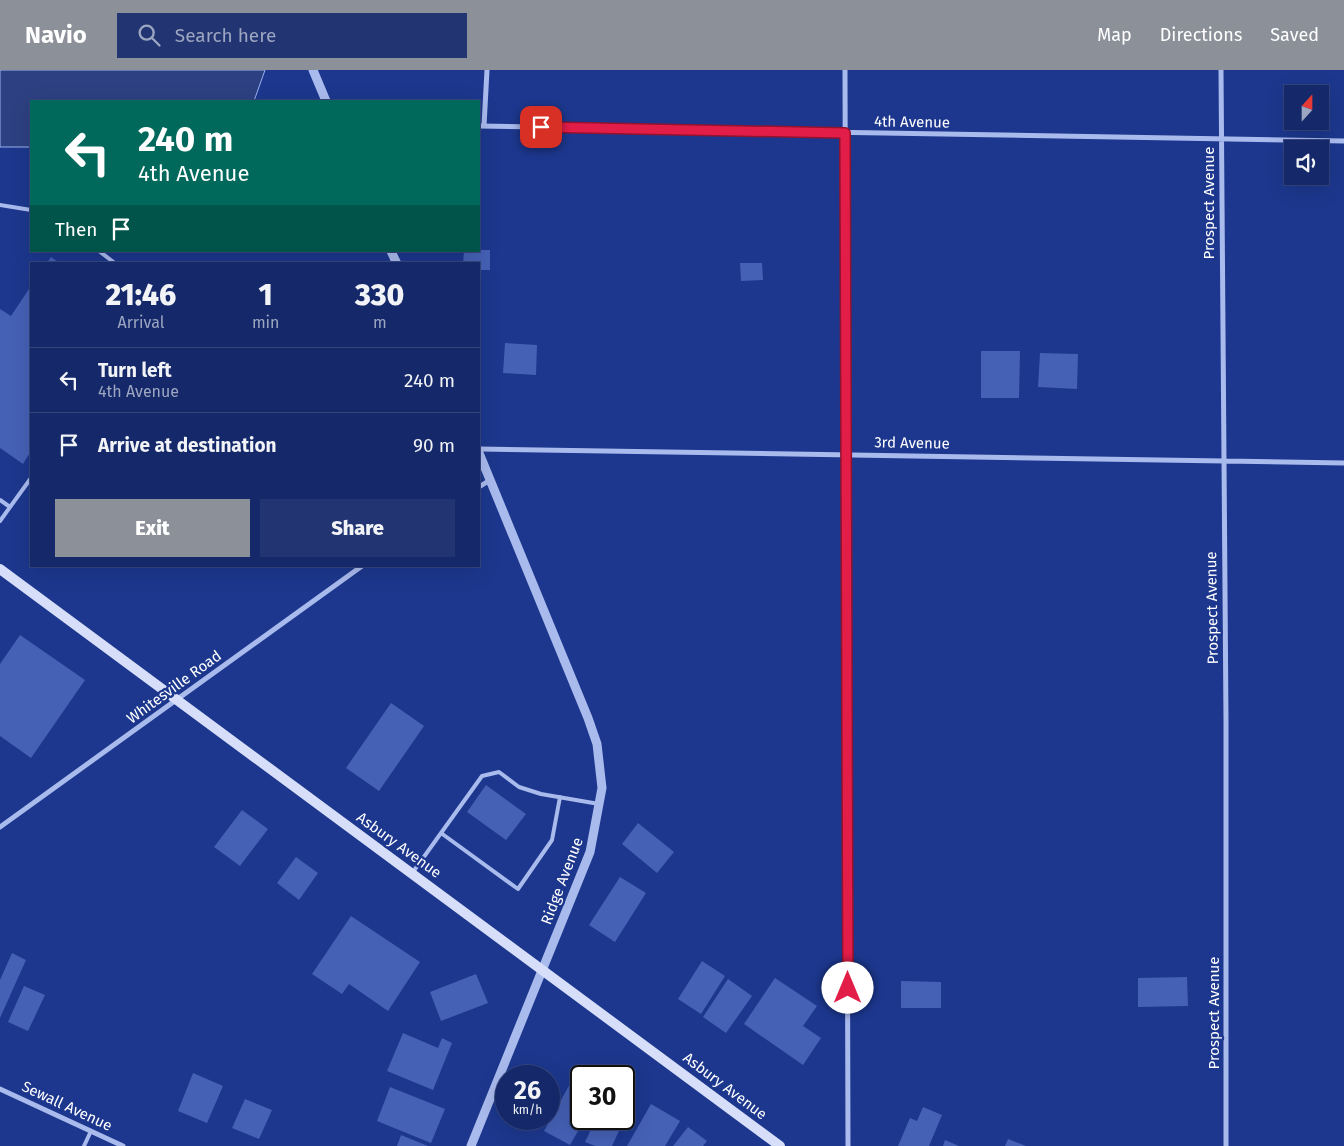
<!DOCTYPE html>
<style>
body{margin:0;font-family:"Fira Sans",sans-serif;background:#223572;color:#f1f3f6;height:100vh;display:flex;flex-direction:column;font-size:19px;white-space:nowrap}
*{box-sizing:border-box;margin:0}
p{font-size:16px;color:#9da6c1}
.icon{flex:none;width:28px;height:28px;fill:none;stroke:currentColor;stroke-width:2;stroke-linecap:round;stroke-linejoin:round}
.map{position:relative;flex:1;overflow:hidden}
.sheet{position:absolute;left:30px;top:192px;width:450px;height:305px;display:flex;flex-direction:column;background:#15296a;border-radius:0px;box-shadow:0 5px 20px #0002,0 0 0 1px #34457e}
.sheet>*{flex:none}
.guide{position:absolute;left:30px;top:30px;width:450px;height:152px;border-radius:0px;box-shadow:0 5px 20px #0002,0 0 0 1px #34457e;background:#00695c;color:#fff;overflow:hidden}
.needle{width:32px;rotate:21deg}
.controls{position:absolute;left:1284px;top:15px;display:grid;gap:10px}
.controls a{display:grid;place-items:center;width:45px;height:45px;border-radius:0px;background:#15296a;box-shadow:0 5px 20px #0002,0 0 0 1px #34457e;font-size:25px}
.speed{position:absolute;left:495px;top:995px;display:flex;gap:10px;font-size:25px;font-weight:700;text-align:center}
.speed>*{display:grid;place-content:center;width:65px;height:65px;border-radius:50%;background:#15296a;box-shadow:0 5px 20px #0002,0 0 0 1px #34457e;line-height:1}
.speed small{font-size:12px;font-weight:400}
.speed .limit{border:2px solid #111;border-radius:8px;background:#fff;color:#111}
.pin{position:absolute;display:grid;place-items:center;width:42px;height:42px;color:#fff;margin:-21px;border-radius:10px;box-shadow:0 2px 8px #0006}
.me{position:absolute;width:55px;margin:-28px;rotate:0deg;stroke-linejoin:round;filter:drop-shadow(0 0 4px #0008)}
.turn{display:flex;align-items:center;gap:18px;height:105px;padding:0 25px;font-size:22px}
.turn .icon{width:65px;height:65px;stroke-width:2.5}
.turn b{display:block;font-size:35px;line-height:42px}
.then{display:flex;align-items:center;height:48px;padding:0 25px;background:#0003;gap:10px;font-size:19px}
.eta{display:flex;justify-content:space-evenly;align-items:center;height:85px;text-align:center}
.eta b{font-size:30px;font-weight:800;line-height:35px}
.button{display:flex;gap:10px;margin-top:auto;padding:10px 25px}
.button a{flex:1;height:58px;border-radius:0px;background:#8c9099;color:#fff;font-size:20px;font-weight:800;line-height:58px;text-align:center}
.button a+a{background:#223572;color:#f1f3f6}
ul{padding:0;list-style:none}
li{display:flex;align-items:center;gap:15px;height:65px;padding:0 25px;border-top:1px solid #34457e}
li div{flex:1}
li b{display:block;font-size:19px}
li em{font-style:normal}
header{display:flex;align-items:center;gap:30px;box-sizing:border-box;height:70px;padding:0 25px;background:#8c9099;color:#fff}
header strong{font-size:24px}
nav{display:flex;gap:28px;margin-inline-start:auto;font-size:18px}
.search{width:350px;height:45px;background:#223572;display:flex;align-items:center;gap:12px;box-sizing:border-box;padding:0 18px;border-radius:0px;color:#9da6c1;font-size:19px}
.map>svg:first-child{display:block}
.water{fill:#2d4081;stroke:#9cb2ef}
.building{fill:#4561b5}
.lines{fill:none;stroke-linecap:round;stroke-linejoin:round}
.service{stroke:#a9baed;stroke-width:4}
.minor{stroke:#a9baed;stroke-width:5}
.tertiary{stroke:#a9baed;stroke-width:9}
.secondary{stroke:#d6def9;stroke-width:10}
.route-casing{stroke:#92132f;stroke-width:12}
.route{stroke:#e11d48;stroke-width:9}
.labels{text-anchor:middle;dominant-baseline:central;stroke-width:4.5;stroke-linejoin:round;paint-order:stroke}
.street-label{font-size:15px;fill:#fff;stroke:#1c378d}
</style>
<header>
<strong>Navio</strong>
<div class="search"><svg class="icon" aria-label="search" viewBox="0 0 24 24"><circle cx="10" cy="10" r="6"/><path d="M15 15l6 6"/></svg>Search here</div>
<nav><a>Map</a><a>Directions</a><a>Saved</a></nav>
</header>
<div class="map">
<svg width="1344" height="1076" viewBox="0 0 1344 1076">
<rect width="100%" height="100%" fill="#1c378d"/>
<path class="water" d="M0 0H265L254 31H31V77H0Z"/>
<path class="building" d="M479 180H490V200H479V194H463L464 181Z
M51 187 61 194H46Z
M740 193H762L763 210 741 211Z
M31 216V381L23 394 0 378V239L11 246Z
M505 273 537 275 536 305 503 303Z
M981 281H1020L1019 328H981Z
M1040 283 1078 284 1077 319 1038 317Z
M20 565 85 610 31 688 0 666V594Z
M391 633 424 656 379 721 346 698Z
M486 715 526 744 506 770 467 742Z
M242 740 268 759 240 796 214 777Z
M638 753 674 782 657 803 622 774Z
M296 787 318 803 299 830 277 813Z
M620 807 646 823 615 872 589 855Z
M351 846 420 892 388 941 349 914 342 924 312 904Z
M12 883 26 890 0 948V910Z
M702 891 725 906 701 944 678 929Z
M476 904 488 933 441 951 430 922Z
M1187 907 1188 936 1138 937V908Z
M775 908 817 936 803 956 821 968 803 995 744 954Z
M728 909 752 926 726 963 703 947Z
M901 911 941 912V938H901Z
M24 916 45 925 28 961 8 952Z
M403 963 438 978 442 968 452 973 433 1020 387 1001Z
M577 1001 587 1006H581V1049H585L570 1075 544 1061Z
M193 1003 223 1016 207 1053 178 1041Z
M390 1017 445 1039 431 1073 377 1051Z
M245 1029 272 1040 259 1069 232 1058Z
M651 1034 680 1051 665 1076H627Z
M624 1035 630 1037 612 1076H595L585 1072 596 1049H624Z
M923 1037 942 1045 929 1076H898L910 1048 917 1051Z
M688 1057 707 1071 703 1076H673Z
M401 1065 428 1076H397Z
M1008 1069 1026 1076H1005Z
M945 1070 959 1076H943Z"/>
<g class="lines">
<path class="service" d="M0 135 31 140
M99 181 116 194
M0 430 10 437
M0 451 31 408
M441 763 518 819 552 770 560 727
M413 802 482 706 499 702 519 717 541 724 599 734
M84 1076 91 1061"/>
<path class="minor" d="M845 0 848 1076
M1221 0 1226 650V1076
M479 56 1344 71
M484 56 487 0
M479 379 1344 393
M479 417 490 410
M0 757 362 496
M0 1019 123 1076"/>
<path class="tertiary" d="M313 0 326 31
M391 181 397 194
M471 1076 590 782 602 718 597 674 588 648 479 383"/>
<path class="secondary" d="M0 499 780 1076"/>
</g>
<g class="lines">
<defs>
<path id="route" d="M541 57 845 63 848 918"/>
</defs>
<use href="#route" class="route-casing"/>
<use href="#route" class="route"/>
</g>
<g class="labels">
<g class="street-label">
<text transform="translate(912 52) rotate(1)">4th Avenue</text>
<text transform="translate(1209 133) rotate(-90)">Prospect Avenue</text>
<text transform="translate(912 373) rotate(1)">3rd Avenue</text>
<text transform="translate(1212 538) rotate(-91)">Prospect Avenue</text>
<text transform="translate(174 617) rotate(-36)">Whitesville Road</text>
<text transform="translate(399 775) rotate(36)">Asbury Avenue</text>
<text transform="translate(562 811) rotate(-69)">Ridge Avenue</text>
<text transform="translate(1214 943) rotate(-90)">Prospect Avenue</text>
<text transform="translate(725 1016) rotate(37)">Asbury Avenue</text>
<text transform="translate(67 1036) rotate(25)">Sewall Avenue</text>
</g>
</g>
</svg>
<div class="controls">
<a><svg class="needle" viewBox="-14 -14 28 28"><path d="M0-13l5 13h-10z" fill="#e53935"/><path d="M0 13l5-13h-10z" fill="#9da6c1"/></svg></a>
<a><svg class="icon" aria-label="sound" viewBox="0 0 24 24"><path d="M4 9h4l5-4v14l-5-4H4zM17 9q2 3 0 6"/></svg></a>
</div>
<div class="speed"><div>26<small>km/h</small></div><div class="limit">30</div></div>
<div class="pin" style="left:541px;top:57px;background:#d93025"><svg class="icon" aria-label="arrive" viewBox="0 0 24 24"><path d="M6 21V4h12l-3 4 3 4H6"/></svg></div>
<svg class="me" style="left:848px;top:918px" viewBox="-20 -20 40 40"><circle r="19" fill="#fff"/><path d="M0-13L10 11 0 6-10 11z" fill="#e11d48"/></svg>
<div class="guide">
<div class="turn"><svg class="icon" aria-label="left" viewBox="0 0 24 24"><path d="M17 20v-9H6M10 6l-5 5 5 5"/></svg><div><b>240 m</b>4th Avenue</div></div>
<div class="then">Then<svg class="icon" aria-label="arrive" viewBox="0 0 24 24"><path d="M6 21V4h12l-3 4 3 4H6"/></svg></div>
</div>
<section class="sheet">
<div class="eta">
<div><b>21:46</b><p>Arrival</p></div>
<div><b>1</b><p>min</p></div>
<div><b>330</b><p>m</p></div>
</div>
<ul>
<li><svg class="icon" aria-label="left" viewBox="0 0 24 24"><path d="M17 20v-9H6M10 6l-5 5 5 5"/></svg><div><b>Turn left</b><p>4th Avenue</p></div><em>240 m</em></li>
<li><svg class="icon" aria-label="arrive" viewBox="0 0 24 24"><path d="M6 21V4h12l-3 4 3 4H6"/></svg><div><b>Arrive at destination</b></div><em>90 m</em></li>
</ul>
<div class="button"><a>Exit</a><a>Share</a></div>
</section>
</div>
